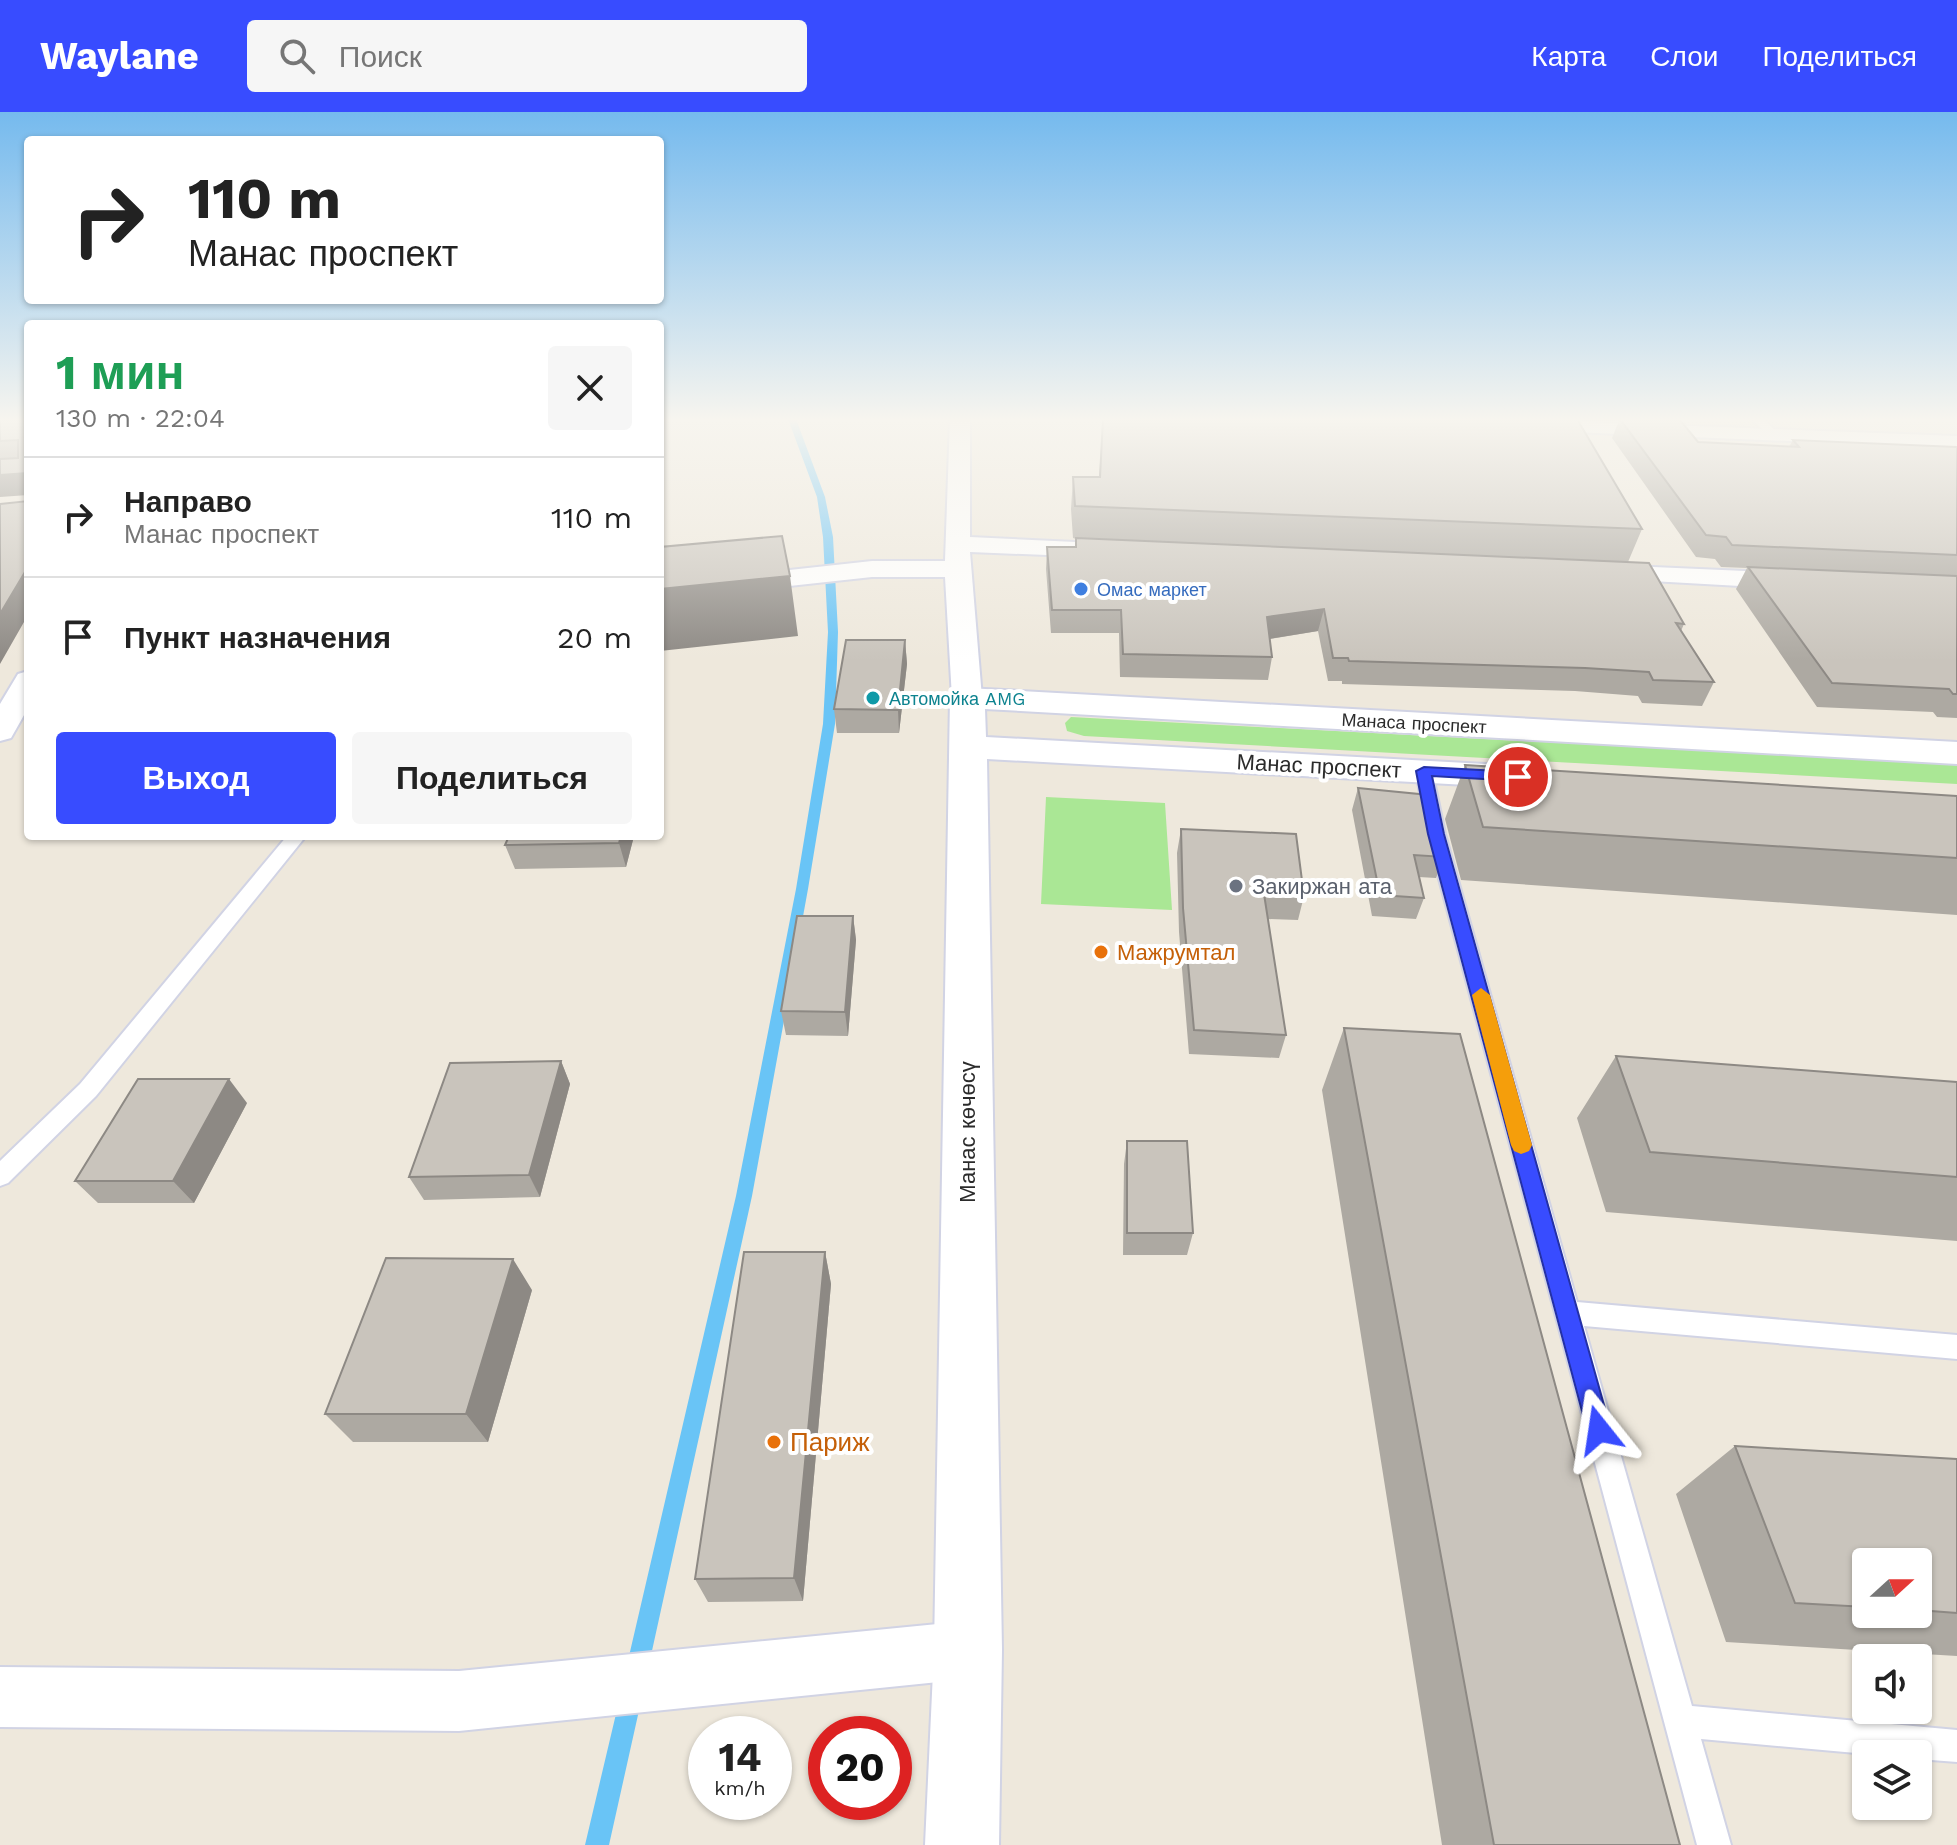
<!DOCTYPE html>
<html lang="ru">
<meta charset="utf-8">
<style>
body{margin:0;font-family:"Work Sans",sans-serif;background:#f6f6f6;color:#222;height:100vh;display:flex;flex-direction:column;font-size:30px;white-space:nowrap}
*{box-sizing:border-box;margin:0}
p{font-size:26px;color:#767676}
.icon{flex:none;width:44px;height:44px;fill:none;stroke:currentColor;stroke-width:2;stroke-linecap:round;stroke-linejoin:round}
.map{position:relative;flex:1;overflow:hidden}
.details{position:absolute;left:24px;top:208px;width:640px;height:520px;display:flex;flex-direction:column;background:#fff;border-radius:8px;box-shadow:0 2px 6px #0004}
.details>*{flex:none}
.top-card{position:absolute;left:24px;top:24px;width:640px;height:168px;border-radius:8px;box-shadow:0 2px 6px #0004;background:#fff;color:#222;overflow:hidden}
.needle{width:52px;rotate:69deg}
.controls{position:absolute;left:1852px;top:1436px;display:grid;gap:16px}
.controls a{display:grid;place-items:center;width:80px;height:80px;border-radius:8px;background:#fff;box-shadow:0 2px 6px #0004;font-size:40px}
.speed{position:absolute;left:688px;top:1604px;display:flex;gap:16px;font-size:40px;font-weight:700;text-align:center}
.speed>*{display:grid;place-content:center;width:104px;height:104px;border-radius:50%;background:#fff;box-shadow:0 2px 6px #0004;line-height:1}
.speed small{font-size:20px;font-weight:400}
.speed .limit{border:12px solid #d22;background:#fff;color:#111}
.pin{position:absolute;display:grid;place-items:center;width:68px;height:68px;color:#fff;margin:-34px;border:4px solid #fff;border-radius:50%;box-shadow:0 2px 8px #0007}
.me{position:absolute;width:88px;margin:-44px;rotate:345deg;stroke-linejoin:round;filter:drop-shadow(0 0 6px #0008)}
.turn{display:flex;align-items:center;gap:28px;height:168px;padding:0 32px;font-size:36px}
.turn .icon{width:104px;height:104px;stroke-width:2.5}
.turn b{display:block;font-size:56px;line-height:68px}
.round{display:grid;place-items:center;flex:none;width:84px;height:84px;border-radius:8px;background:#f6f6f6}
.overview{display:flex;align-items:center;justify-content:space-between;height:136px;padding:0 32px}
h1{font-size:48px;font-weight:700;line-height:60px;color:#1e9e55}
.action{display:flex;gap:16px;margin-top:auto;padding:16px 32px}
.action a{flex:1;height:92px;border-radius:8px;background:#384cff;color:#fff;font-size:32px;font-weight:700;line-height:92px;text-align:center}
.action a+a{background:#f6f6f6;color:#222}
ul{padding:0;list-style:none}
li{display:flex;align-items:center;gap:24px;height:120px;padding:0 32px;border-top:2px solid #e0e0e0}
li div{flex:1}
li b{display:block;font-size:30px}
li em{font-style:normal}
header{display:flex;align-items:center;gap:48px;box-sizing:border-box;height:112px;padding:0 40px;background:#384cff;color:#fff}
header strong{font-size:38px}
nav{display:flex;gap:44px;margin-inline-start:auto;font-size:28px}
.search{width:560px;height:72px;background:#f6f6f6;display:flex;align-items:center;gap:20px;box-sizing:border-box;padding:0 28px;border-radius:8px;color:#767676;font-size:30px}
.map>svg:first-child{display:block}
.green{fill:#aae795}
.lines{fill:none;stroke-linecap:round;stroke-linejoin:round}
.stream{fill:#69c4f6;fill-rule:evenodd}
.lane-casing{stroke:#d1d3e4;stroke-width:4}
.street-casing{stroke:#d1d3e4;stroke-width:4}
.secondary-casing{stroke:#d1d3e4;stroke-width:4}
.lane{fill:#fff;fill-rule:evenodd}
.street{fill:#fff;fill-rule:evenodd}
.secondary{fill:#fff;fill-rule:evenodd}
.wall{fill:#ada9a2;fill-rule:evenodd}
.shaded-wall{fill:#8d8984}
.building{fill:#c9c4bc;stroke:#8d8984;stroke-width:2}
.route{fill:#384cff;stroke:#2431a6;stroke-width:2}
.slow{fill:#f59e0b}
.shop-dot{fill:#3f7fe0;stroke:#fff;stroke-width:3}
.culture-dot{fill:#0f9aa8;stroke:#fff;stroke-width:3}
.worship-dot{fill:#6b7280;stroke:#fff;stroke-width:3}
.food-dot{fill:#e8710a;stroke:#fff;stroke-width:3}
.labels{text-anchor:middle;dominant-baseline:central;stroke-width:8;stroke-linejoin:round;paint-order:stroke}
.far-shop-label{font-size:18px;fill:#366cbe;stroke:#fff;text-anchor:start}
.far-culture-label{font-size:18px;fill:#0d838f;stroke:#fff;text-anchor:start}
.far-street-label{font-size:18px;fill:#2b2b2b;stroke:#fff}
.street-label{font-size:22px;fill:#2b2b2b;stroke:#fff}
.worship-label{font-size:22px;fill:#5b616d;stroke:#fff;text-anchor:start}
.food-label{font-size:22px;fill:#c56008;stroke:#fff;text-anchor:start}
.near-food-label{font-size:26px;fill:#c56008;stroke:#fff;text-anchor:start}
</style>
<header>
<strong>Waylane</strong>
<div class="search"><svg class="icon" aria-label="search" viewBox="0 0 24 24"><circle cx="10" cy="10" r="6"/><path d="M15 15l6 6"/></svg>Поиск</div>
<nav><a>Карта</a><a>Слои</a><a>Поделиться</a></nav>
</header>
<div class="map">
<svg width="1957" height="1733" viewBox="0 0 1957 1733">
<rect width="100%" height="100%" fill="#eee8dc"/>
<path class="green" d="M1071 605 1957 652V672L1084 624 1067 619 1065 611Z
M1046 685 1165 691 1172 798 1041 792Z"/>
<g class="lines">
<path class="stream" d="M788 307H796L825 385 833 425 838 520 835 612 808 777 752 1084 648 1557 645 1565 637 1568 629 1565 626 1557 736 1084 796 777 823 612 828 520 823 425 817 385Z
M631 1574 639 1577 642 1585 609 1733H585L620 1585 623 1577Z"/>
<defs>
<path id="lane" d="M1752 307H1763L1780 323 1770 325Z
M1424 654 1432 659 1445 722 1577 1190 1957 1223V1247L1584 1214 1692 1594 1957 1618V1650L1918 1647V1642H1867L1701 1627 1731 1733H1697L1427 722 1416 659Z
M287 724H306L96 984 8 1071 0 1074V1049L80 972Z"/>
<path id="street" d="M950 307H970V425L1097 431 1106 433 1109 438 1106 443 1097 445 970 440 982 586 977 592 967 595 957 592 952 586 945 465H872L660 488V472L872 449H945Z
M1532 308 1957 324V336L1525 318 1521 314Z
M1607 453 1793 461 1802 464 1806 469 1802 474 1793 477 1598 466 1594 461 1598 456Z
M28 559V596L11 626 0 629V592L18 562Z
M968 1509 989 1517 997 1538 989 1559 968 1567 459 1619 0 1615V1555L459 1559Z"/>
<path id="secondary" d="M967 576 1957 630V652L985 597 986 625 1522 654 1535 657 1540 665 1535 673 1522 676 987 647 1002 1538 999 1733H925L934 1538 950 586 955 579Z"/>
</defs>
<use href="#lane" class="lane-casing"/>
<use href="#street" class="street-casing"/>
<use href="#secondary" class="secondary-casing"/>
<use href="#lane" class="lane"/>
<use href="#street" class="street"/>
<use href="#secondary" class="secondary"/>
</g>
<path class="wall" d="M0 307H28V361L0 363Z
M1103 307H1658L1698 330 1789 335 1793 328 1957 335V606L1937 605 1933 600 1817 595 1736 477 1747 456 1721 455 1715 447 1696 445 1612 326 1619 309 1578 308 1642 417 1628 450 1684 512 1681 519 1714 570 1702 594 1642 591 1638 584 1575 579 1342 572V569H1328L1318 519 1270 527 1272 545 1268 568 1120 565 1119 521H1051L1046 457 1047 435H1075L1076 427 1073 426 1071 397 1073 365H1099Z
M905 528 907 552 899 621H837L834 597Z
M1465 653 1957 684V803L1461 768 1445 707Z
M1358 676 1444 745 1436 766 1419 765 1424 786 1416 807 1372 804 1352 698Z
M1181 717 1304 784 1298 808 1268 807 1286 923 1279 946 1189 942 1179 820 1177 741Z
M634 724 626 755 515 757 505 733Z
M853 804 856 828 848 924 786 923 781 899Z
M1344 916 1680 1733H1442L1322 978Z
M1616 944 1957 970V1129L1606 1100 1577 1006Z
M561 949 570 972 540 1085 424 1088 409 1065Z
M247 991 194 1091H98L75 1069Z
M1127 1029 1193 1121 1187 1143H1123L1124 1052Z
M825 1140 831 1172 803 1489 708 1490 695 1467Z
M532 1178 488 1330H353L325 1302Z
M1735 1334 1957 1347V1544L1726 1530 1676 1382ZM1866 1450H1918V1502H1866Z"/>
<path class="shaded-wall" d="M28 361V383L0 385V363Z
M28 455V503L0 552V502Z
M790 464 798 524 660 539V477Z
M1324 497 1318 519 1263 528 1267 505Z
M905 528 907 552 899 621 898 598Z
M621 724H634L626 755 619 731Z
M853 804 856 828 848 924 845 900Z
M561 949 570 972 540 1085 529 1063Z
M229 967 247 991 194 1091 173 1069Z
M825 1140 831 1172 803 1489 794 1466Z
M513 1147 532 1178 488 1330 466 1302Z"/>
<path class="building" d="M0 307H28V361L0 363V347L18 346V328L0 329Z
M1103 307H1577L1642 417 1075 394 1073 365H1100Z
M1620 307 1680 308 1698 330 1799 335 1793 328 1957 335V443L1732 433 1726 425 1706 423Z
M28 389V455L0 502V392Z
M782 424 790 464 660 477V435Z
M1076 426 1649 451 1684 512 1676 511 1714 570 1653 568 1649 560 1585 556 1349 549 1348 546H1333L1324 497 1267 505 1272 545 1123 542 1121 498H1052L1047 435H1076Z
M1748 455 1957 464V582H1953L1949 577 1832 571Z
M846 528H905L898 598 834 597Z
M1465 653 1957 684V746L1483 715Z
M1358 676 1429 683 1444 745 1414 743 1424 786 1380 783Z
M1181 717 1296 722 1304 784 1264 782 1286 923 1194 918 1183 796Z
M509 724H621L619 731 505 733Z
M797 804H853L845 900 781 899Z
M1344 916 1460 922 1680 1733H1494Z
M1616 944 1957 970V1065L1650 1040Z
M561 949 529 1063 409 1065 450 951Z
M138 967H229L173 1069H75Z
M1127 1029H1187L1193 1121H1127Z
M744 1140H825L794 1466 695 1467Z
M386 1146 513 1147 466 1302H325Z
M1735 1334 1957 1347V1501L1918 1498V1450H1866V1495L1795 1491Z"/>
<linearGradient id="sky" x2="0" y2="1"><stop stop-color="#75baee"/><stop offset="0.56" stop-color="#f7f5ef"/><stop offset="1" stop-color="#f7f5ef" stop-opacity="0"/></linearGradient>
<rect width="1957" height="549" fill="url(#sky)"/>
<path class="route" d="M1424 655 1518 660 1525 665 1518 669 1432 664 1444 722 1611 1318 1608 1327 1599 1330 1590 1327 1587 1318 1428 722 1416 659Z"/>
<path class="slow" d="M1481 876 1490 883 1532 1033 1529 1039 1521 1042 1514 1039 1511 1033 1472 883Z"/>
<circle class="shop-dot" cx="1081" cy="477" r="8"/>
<circle class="culture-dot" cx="873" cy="586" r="8"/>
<circle class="worship-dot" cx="1236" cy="774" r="8"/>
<g class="food-dot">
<circle cx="1101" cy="840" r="8"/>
<circle cx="774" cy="1330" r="8"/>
</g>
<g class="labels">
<g class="far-shop-label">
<text x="1097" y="477">Омас маркет</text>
</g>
<g class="far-culture-label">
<text x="889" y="586">Автомойка AMG</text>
</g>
<g class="far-street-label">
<text transform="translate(1414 611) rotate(3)">Манаса проспект</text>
</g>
<g class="street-label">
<text transform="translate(1319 654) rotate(3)">Манас проспект</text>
<text transform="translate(967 1020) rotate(-90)">Манас көчөсү</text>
</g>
<g class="worship-label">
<text x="1252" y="774">Закиржан ата</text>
</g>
<g class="food-label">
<text x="1117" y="840">Мажрумтал</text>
</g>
<g class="near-food-label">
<text x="790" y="1330">Париж</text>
</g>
</g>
</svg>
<div class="controls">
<a><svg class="needle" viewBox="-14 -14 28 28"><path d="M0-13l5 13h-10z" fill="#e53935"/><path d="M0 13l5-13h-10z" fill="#767676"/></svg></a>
<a><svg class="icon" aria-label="sound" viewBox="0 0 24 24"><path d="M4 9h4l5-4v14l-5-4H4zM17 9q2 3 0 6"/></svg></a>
<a><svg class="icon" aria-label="layers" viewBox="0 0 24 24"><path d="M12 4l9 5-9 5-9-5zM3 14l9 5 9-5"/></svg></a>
</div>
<div class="speed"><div>14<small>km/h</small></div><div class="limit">20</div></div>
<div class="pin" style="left:1518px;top:665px;background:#d93025"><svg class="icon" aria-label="arrive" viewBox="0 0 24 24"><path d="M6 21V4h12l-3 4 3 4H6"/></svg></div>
<svg class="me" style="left:1599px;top:1318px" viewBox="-20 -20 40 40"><path d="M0-17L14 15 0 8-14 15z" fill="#384cff" stroke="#fff" stroke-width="4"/></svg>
<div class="top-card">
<div class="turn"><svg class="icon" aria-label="right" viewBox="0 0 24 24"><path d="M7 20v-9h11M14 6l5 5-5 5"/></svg><div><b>110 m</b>Манас проспект</div></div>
</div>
<section class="details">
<div class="overview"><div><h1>1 мин</h1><p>130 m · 22:04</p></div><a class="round"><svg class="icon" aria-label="close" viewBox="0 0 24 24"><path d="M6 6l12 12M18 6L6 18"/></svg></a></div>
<ul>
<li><svg class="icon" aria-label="right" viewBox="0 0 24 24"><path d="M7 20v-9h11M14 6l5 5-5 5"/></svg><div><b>Направо</b><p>Манас проспект</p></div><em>110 m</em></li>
<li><svg class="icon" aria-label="arrive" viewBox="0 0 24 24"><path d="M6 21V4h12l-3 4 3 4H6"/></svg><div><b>Пункт назначения</b></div><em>20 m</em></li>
</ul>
<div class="action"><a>Выход</a><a>Поделиться</a></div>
</section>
</div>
